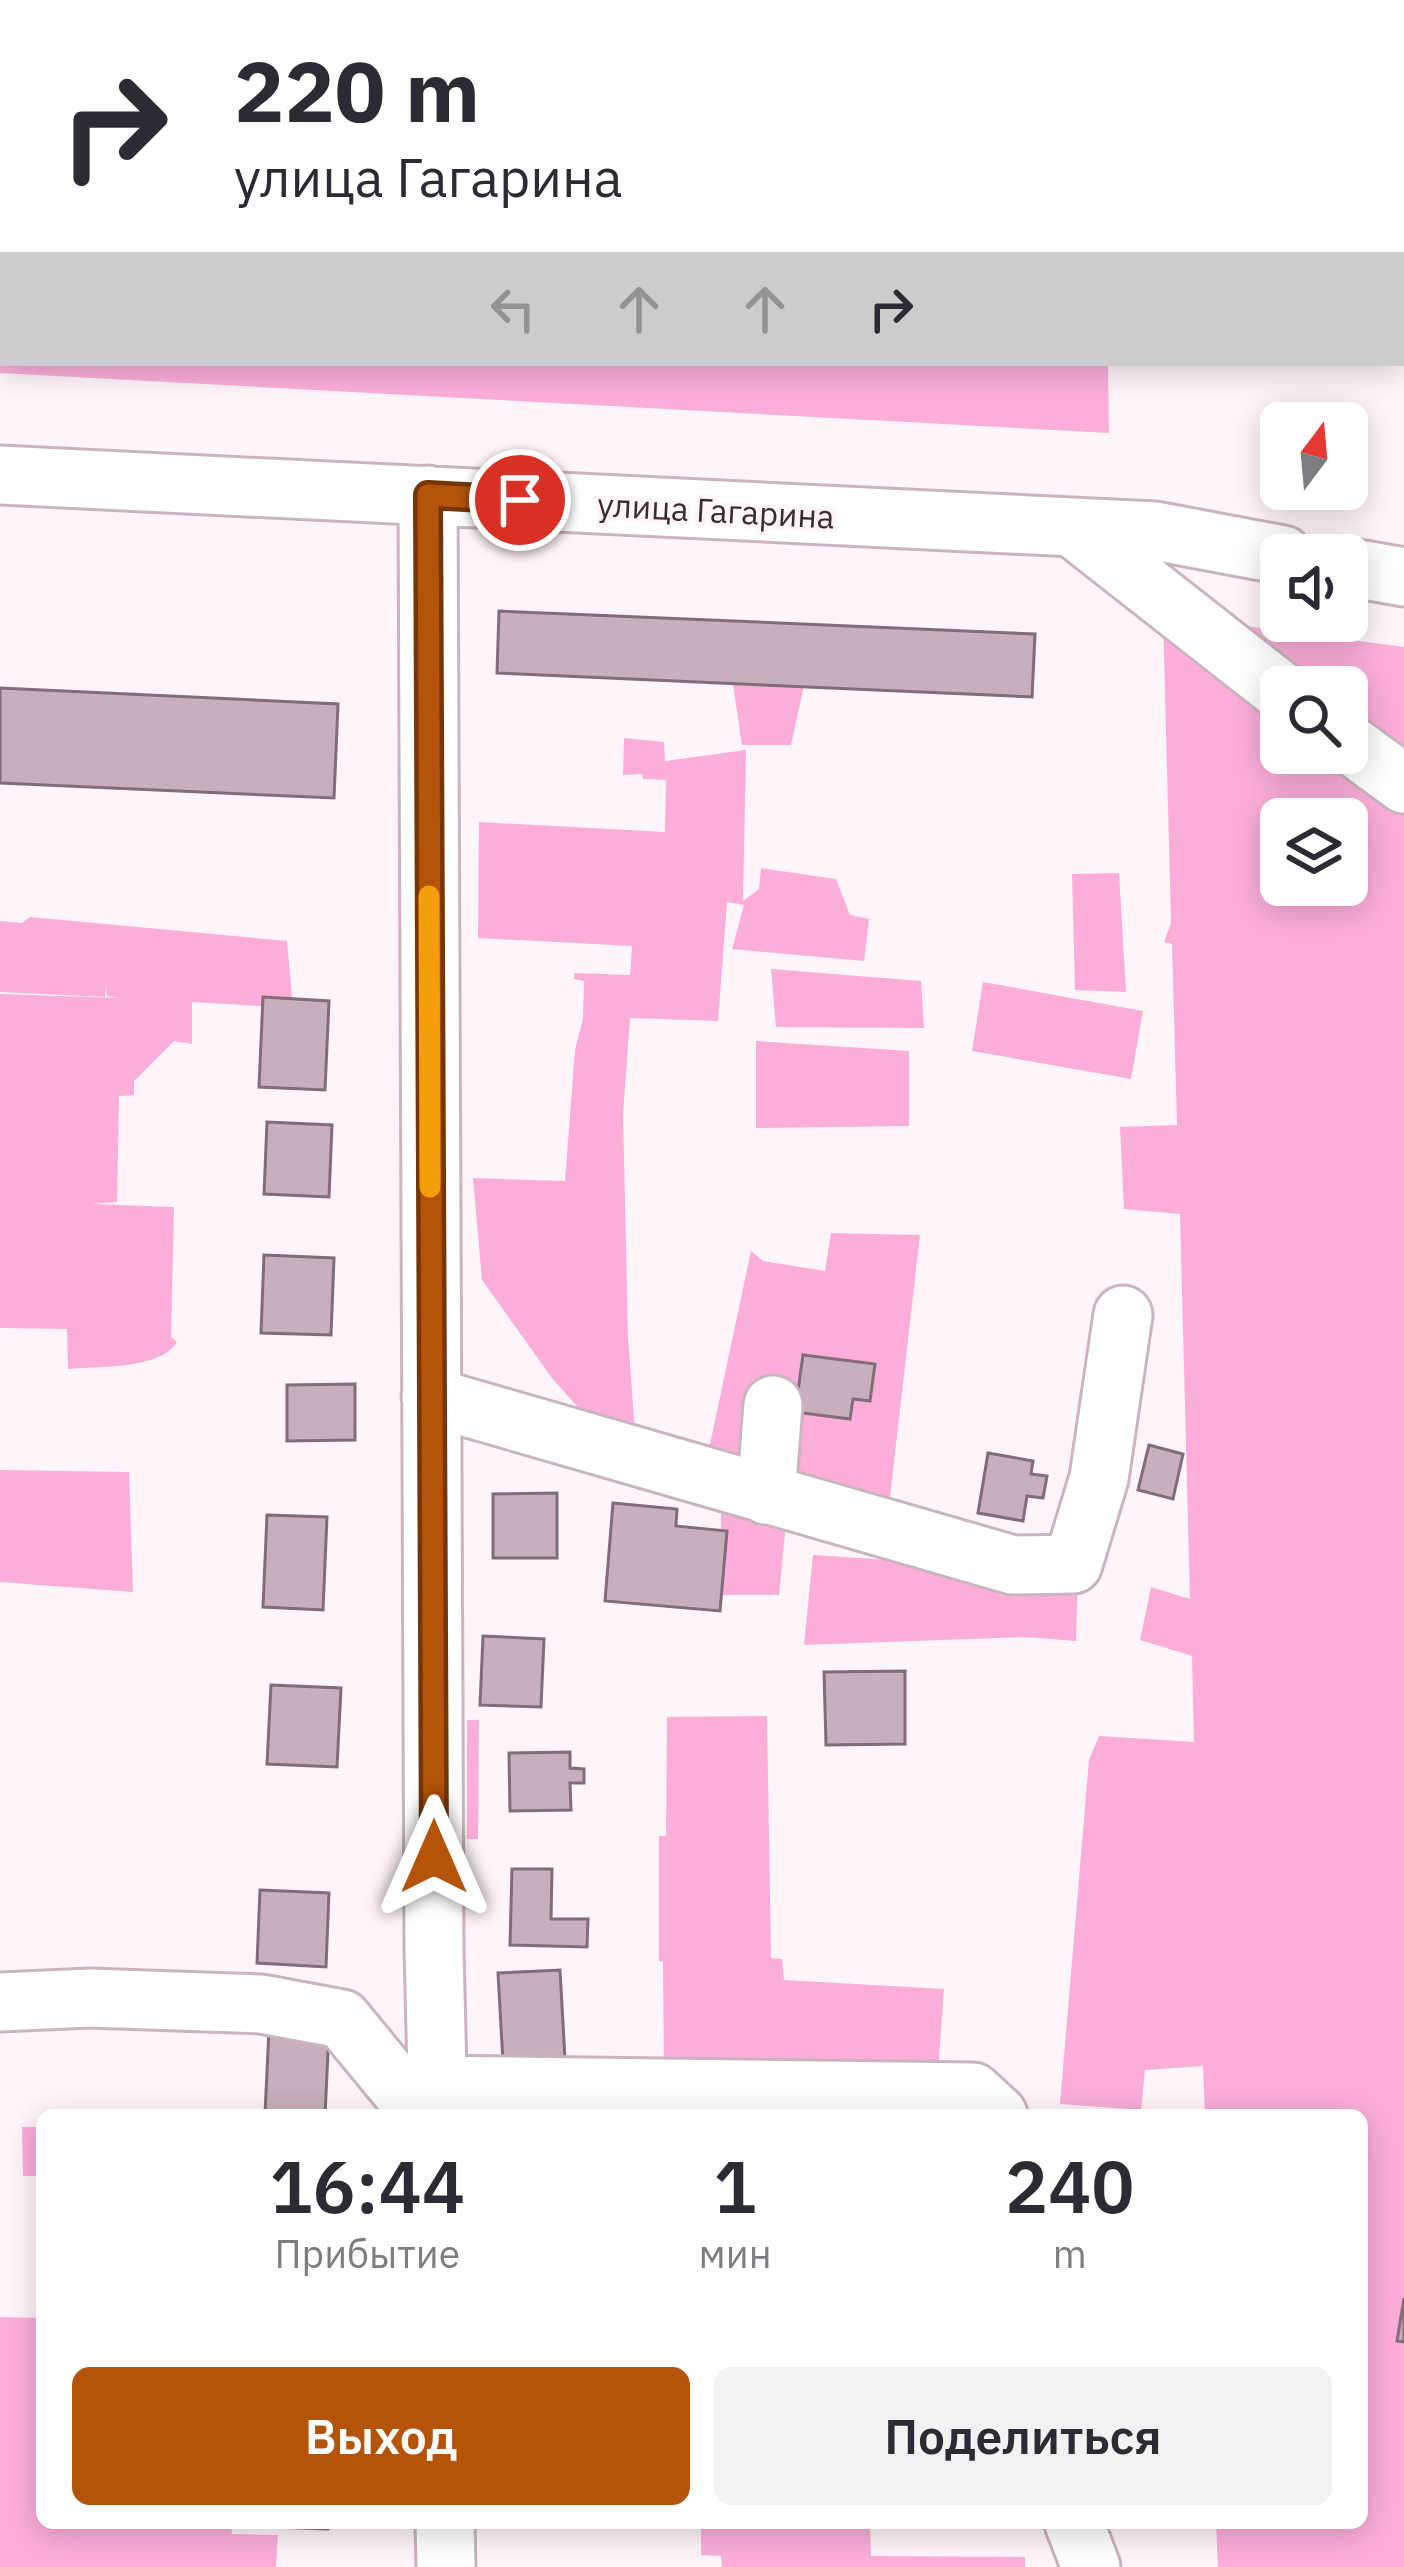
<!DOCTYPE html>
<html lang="ru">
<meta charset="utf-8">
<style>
body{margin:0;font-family:"IBM Plex Sans",sans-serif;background:#f2f2f3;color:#2b2b33;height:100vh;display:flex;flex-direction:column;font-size:45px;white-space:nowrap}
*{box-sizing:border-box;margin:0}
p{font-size:39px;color:#7c7c81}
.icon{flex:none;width:66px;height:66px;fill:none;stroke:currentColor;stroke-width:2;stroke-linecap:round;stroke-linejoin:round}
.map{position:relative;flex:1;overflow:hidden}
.panel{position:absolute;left:36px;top:2109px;width:1332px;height:420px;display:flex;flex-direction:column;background:#fff;border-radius:18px;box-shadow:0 6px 30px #0003}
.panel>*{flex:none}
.top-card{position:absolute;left:0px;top:0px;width:1404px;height:366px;box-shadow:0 6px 30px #0003;background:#fff;color:#2b2b33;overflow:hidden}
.needle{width:78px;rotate:16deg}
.controls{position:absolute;left:1260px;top:402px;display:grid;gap:24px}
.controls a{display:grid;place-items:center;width:108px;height:108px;border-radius:18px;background:#fff;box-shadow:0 6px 30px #0003;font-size:60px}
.pin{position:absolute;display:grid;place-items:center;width:102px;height:102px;color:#fff;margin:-51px;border:6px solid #fff;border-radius:50%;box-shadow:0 3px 12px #0007}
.me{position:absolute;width:132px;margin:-66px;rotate:0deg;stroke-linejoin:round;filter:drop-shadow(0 0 9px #0008)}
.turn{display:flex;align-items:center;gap:42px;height:252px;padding:0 36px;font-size:54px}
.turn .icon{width:156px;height:156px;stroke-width:2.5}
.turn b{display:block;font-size:84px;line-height:102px}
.lanes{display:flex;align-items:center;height:114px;padding:0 36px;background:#0003;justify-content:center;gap:60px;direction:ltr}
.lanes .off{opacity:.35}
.eta{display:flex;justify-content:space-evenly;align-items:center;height:204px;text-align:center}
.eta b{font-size:72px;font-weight:600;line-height:84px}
.primary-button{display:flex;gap:24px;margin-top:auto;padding:24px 36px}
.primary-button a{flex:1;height:138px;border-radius:18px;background:#b45309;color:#fff;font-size:48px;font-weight:600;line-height:138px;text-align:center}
.primary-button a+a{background:#f2f2f3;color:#2b2b33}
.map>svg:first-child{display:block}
.green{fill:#fcaed9;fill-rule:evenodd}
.building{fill:#c7b0bb;stroke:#816c77;stroke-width:3}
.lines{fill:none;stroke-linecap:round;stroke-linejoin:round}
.minor-casing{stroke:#cab4bf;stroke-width:63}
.minor{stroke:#fff;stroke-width:57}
.route-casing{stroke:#753606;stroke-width:30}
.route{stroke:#b45309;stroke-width:21}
.slow{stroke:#f59e0b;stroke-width:21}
.labels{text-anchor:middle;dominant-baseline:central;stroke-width:9;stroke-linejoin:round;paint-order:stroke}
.street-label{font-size:33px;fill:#362d31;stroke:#fff5fa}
</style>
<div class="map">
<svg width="1404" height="2567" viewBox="0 0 1404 2567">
<rect width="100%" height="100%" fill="#fff5fa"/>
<path class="green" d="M0 0H1100L1101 3H3V363H1108L1109 433 0 373Z
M1163 615 1404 647V2567H1218L1216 2523H1362V2115H1205L1203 2066 1145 2070 1141 2110 1060 2104 1089 1760 1099 1736 1194 1742 1192 1656 1140 1640 1151 1587 1190 1599 1180 1214 1124 1209 1120 1127 1177 1125 1172 944 1164 942 1171 923ZM1281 687H1347V753H1281ZM1281 819H1347V885H1281Z
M730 664 808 667 791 745H742Z
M624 738 664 742 665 761 746 750 743 901 759 889 761 868 836 879 850 915 869 919 864 961 732 949 744 905 727 902 718 1021 630 1018 623 1115 628 1336 635 1433 583 1413 552 1378 482 1280 473 1178 565 1181 575 1050 583 1018 584 981 574 979V973L630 975 632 946 478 938 479 822 665 832 666 780 643 779 642 774 623 775Z
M1119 873 1126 992 1075 990 1072 874Z
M30 917 287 941 293 1008 192 1002V1044L174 1041 134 1081V1095L119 1096 117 1202 92 1204 174 1207 171 1337 177 1342C160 1370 98 1366 68 1369L67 1329 0 1328V994L120 998 107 996 106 986 105 997 0 992V921L22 923Z
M771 969 921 981 924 1028 776 1027Z
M983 982 1143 1011 1131 1079 972 1051Z
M756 1041 909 1051V1126L756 1128Z
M831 1233 920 1235 888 1514 705 1468 751 1251 763 1261 825 1271Z
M0 1470 129 1472 133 1592 0 1582Z
M721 1495 786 1523 779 1595H721Z
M813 1555 1078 1572 1076 1641 1025 1637 804 1645Z
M767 1716 771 1958 782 1959 784 1980 944 1989 938 2071 664 2080 663 1962 659 1961V1836H666L667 1717Z
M467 1720H479L478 1839H467Z
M22 2127H42V2176H23Z
M0 2317 42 2318V2523H231L232 2534 278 2535 276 2567H0Z
M701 2523H870L871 2556 1025 2557V2567H722L721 2556 701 2555Z"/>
<path class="building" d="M499 611 1035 634 1032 697 497 673Z
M0 688 338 704 334 798 0 783Z
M263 997 329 1001 325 1090 259 1087Z
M267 1122 332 1125 329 1197 264 1194Z
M264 1255 334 1258 331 1335 261 1333Z
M803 1355 875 1364 870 1401 853 1399 850 1419 795 1412Z
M355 1384V1440L287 1441V1385Z
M1149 1445 1183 1454 1173 1499 1138 1490Z
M988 1453 1033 1461 1031 1474 1047 1476 1043 1498 1027 1496 1023 1521 978 1513Z
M557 1493V1558H493V1494Z
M613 1503 677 1509 676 1526 727 1531 720 1611 605 1601Z
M267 1515 327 1517 323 1610 263 1607Z
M483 1636 544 1639 541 1707 480 1705Z
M905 1671V1744L826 1745 824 1672Z
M271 1685 341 1688 337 1767 267 1764Z
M570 1752V1768L584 1769V1783H570L571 1810 510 1811 509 1753Z
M512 1869H552L551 1919H588L587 1947 510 1945Z
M260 1890 329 1893 326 1967 257 1963Z
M560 1970 565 2059 503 2062 498 1973Z
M269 2029 329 2032 325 2115 265 2114Z
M1404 2298V2342L1397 2341Z
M274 2523H329L328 2529 274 2527Z"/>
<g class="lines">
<defs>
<path id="minor" d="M0 475 1155 531 1283 555
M428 495 434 1949 438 2115
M1072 527 1281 691
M1347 567 1404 577
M1347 742 1404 784
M431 1397 1013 1565 1073 1564 1099 1478 1123 1315
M766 1495 773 1405
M0 2002 90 1998 261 2004 342 2019 421 2115
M437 2085 973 2092 998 2115
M445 2523 446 2567
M1074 2523 1091 2567"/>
</defs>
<use href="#minor" class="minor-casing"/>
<use href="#minor" class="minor"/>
</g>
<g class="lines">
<defs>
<path id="route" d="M434 1857 428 495 520 500"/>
</defs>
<use href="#route" class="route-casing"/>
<use href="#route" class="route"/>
<path class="slow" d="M429 896 430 1187"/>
</g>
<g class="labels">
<g class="street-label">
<text transform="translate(716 510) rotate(3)">улица Гагарина</text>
</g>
</g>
</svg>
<div class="controls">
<a><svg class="needle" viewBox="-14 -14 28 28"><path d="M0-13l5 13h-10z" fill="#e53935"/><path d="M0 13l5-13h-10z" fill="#7c7c81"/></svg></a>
<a><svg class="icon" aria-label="sound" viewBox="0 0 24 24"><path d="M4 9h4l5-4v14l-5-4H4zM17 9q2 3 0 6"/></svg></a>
<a><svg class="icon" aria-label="search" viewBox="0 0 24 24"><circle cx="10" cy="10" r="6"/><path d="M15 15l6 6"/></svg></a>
<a><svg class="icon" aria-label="layers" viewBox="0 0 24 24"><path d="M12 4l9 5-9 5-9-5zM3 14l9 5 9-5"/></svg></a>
</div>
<div class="pin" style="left:520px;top:500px;background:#d93025"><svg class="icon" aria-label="arrive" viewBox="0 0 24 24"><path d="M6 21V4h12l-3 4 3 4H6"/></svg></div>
<svg class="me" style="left:434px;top:1857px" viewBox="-20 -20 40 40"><path d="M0-17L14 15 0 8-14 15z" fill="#b45309" stroke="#fff" stroke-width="4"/></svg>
<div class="top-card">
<div class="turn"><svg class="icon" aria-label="right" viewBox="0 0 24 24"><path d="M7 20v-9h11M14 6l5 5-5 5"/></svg><div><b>220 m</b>улица Гагарина</div></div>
<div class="lanes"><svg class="icon off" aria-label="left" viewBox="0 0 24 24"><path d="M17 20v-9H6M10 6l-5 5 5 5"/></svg><svg class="icon off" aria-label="ahead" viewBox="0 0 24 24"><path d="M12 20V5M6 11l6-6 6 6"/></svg><svg class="icon off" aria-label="ahead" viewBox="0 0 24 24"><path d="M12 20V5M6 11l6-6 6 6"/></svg><svg class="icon" aria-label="right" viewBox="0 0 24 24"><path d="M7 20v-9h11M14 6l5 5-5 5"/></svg></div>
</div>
<section class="panel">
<div class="eta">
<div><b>16:44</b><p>Прибытие</p></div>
<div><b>1</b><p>мин</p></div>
<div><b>240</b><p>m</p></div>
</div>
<div class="primary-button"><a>Выход</a><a>Поделиться</a></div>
</section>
</div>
